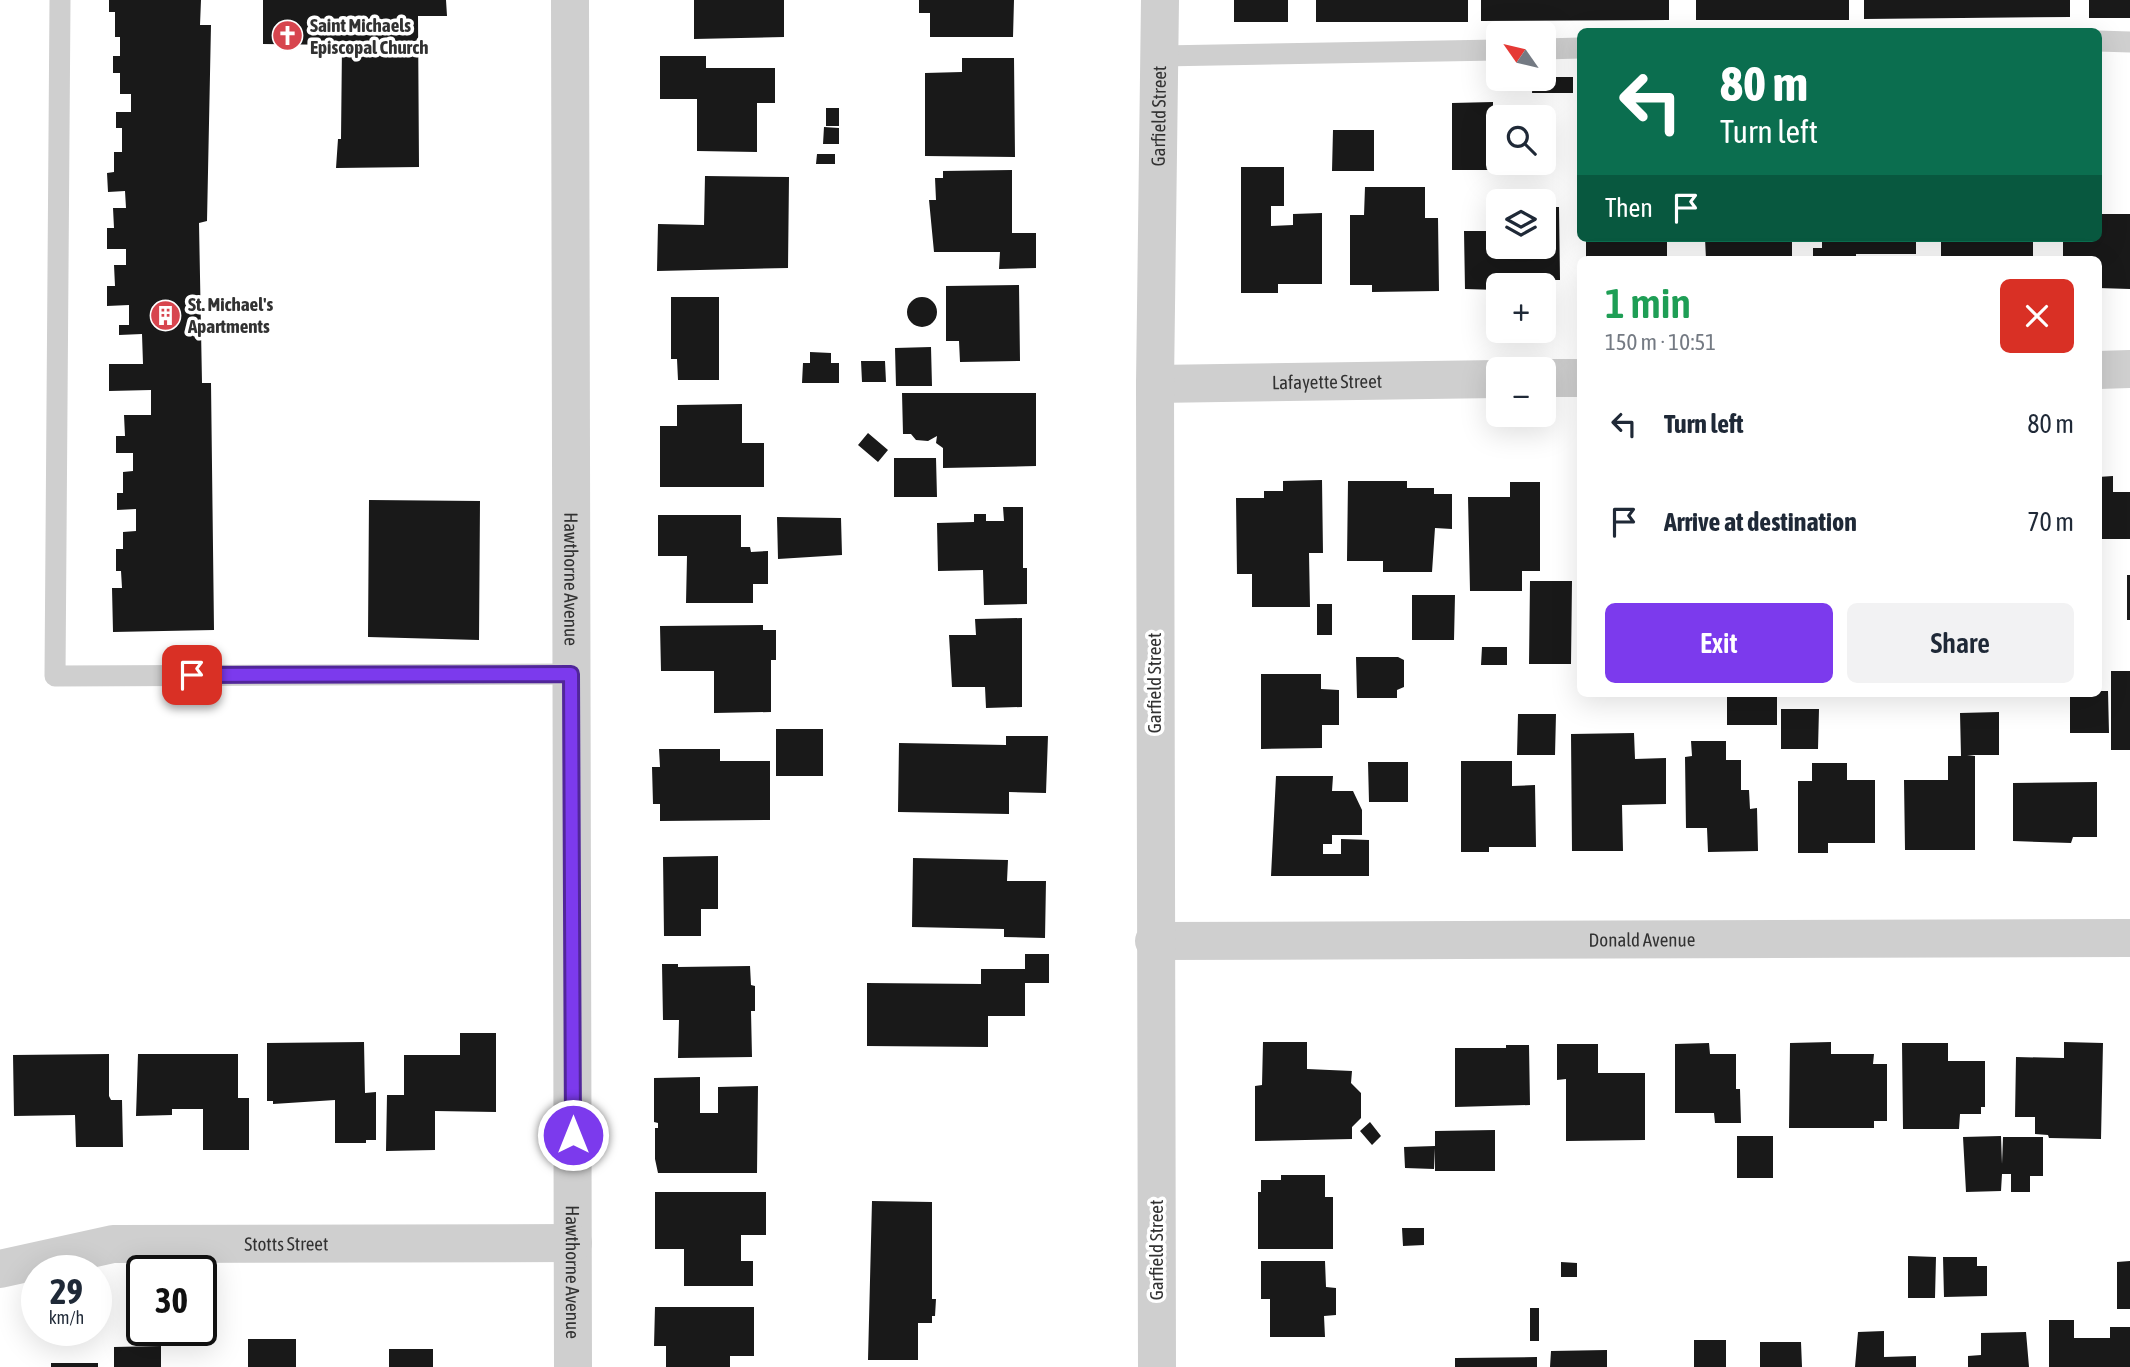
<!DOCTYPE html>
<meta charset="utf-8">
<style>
body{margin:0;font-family:"Asap Condensed",sans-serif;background:#f2f2f3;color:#1f2937;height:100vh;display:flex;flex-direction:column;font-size:26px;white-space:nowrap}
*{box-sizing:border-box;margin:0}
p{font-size:23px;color:#747a83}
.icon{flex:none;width:38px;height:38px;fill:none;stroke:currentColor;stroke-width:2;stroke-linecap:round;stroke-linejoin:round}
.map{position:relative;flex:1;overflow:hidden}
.side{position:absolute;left:1577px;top:256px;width:525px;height:441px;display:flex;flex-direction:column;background:#fff;border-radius:10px;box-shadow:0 7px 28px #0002}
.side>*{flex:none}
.top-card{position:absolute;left:1577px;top:28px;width:525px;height:214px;border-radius:10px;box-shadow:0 7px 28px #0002;background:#0b6e4f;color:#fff;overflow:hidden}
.needle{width:46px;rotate:304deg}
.buttons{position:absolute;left:1486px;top:21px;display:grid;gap:14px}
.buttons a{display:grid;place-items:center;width:70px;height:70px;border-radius:10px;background:#fff;box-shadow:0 7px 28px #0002;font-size:35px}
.speed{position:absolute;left:21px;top:1255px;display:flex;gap:14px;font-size:35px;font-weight:700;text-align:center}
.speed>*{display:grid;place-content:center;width:91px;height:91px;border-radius:50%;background:#fff;box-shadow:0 7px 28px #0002;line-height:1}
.speed small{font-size:18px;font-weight:400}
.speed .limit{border:4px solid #111;border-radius:10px;background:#fff;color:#111}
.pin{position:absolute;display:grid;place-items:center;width:60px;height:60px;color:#fff;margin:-30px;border-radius:14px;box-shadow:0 4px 10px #0006}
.me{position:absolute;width:77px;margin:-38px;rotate:0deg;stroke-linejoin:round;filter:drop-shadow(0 0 5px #0008)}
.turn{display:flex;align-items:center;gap:24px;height:147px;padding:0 28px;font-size:32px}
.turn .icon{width:91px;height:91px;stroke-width:2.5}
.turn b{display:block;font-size:49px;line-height:60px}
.then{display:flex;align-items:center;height:66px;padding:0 28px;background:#0003;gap:14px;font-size:26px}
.round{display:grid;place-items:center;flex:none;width:74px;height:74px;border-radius:10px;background:#f2f2f3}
.head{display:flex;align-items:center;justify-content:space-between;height:119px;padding:0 28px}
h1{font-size:42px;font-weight:600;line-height:52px;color:#1e9e55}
.primary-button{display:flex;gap:14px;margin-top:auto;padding:14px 28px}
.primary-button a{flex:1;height:80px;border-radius:10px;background:#7c3aed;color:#fff;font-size:28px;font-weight:600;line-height:80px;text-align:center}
.primary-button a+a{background:#f2f2f3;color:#1f2937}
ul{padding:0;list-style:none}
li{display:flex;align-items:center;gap:21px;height:98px;padding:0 28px}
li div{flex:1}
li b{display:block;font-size:26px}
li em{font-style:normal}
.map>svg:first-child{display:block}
.building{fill:#191919}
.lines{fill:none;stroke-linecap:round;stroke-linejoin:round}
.lane{stroke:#cfcfcf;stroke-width:21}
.street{stroke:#cfcfcf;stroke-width:38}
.route-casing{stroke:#51269a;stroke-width:18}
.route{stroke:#7c3aed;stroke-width:12}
.labels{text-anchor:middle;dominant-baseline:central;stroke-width:7;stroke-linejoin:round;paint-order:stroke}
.poi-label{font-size:19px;font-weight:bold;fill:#323232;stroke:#fff;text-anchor:start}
.street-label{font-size:19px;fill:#323232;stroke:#fff}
</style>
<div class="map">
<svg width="2130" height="1367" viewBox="0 0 2130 1367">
<rect width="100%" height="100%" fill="#fff"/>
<path class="building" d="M109 0H201L200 25H211L207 221 199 223 202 383H211L214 630 113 632 112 588H122L121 571H116V549H123V532L136 531V509L117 510V493H123V472L133 471V453H116V436H125L124 415H151V390L109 391V364H143L142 334 119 335V325H129V305L107 306V286H115L114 265H126V249H107V228H114L113 208H126L125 191 108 192 107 173 114 172V152H122V128H116V112H131V94H120V73H113V56H120V37H115V12H109Z
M263 0H446L447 16H418L419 167 336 168 338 139H341L342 45 263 44Z
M694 0H784V37L694 39Z
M919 0H1014L1013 37H930V13H919Z
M1234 0H1288V22H1234Z
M1316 0H1468V22H1316Z
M1481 0H1669V20L1481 21Z
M1696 0H1849V20H1696Z
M1864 0H2070V17L1864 19Z
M2089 0H2130V18H2089Z
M660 56H706V68H775V103H757V152L697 151V99H660Z
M962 58H1014L1015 157 925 156V73L962 72Z
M1544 77H1573V93H1532L1533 79Z
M1493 102V170H1452V103Z
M826 108H839V126H826Z
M824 127 839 128V144H823Z
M1333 130H1374V171H1332Z
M817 154H835V164H816Z
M1241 167H1284V206H1271V226L1293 225V214L1322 213V284H1278V293H1241Z
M1012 170V233H1036V268L999 269 1000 252H934L929 200H936L935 178H943V171Z
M705 176 789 177 788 268 657 271 658 224 704 225Z
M1365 187H1425V218H1438L1439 291 1372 292V285H1350V215H1364Z
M1544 207H1559L1560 280H1540V285H1498V290L1465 289 1464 231H1498V247H1544Z
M2098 214H2130V289L2098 288V259H2063V238H2098Z
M1586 238H1667V259H1586Z
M1705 238H1792V259H1706Z
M1822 238H1916V254H1856V259H1813V248H1822Z
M1941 238H2033V259H1941Z
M1019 285 1020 361 960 362 959 341H946V286Z
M907 312a15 15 0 1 1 30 0a15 15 0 1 1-30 0Z
M671 297H719V380H678L677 359H671Z
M931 347 932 386H896L895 348Z
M810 352 831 353V363H839V383H802L803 363H810Z
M861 361H885L886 382H862Z
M902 393H1036V466L943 468V448L936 443 937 436 928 441 916 440 911 434H903Z
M742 404V443H764V487H660V426H677V405Z
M868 433 888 450 878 462 858 445Z
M894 458H936L937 497H894Z
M2113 476V492H2130V539H2098V477Z
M1322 480 1323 553H1309L1310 607H1252V574H1237L1236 498H1264V491H1283V481Z
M1348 481H1407V488H1434V494H1452V529L1435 528 1432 572H1383V561H1347Z
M1510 482H1540V571H1522V591H1470L1468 497H1510Z
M369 500 480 501 479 640 368 637Z
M1003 507H1023V568H1027V604L984 605 983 570 938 571 937 523 974 522V514H986V521H1004Z
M658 515H741V547H750L751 552 768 551V584H753V603H686L687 556H658Z
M777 517 841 518 842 555 778 559Z
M2127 575H2130V620H2127Z
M1530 581H1572L1571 664H1529Z
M1412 595H1455L1454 640H1412Z
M1317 604H1332V635H1317Z
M1022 618V707L986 708 985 687H952L949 635H976L975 619Z
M763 625V630H776V660H771V712L714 713V671H661L660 626Z
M1482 647H1507V665H1481Z
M1356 657H1398L1404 660V687L1397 690V698H1357Z
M2111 671H2130V750H2111Z
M1261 674H1321V689L1339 690V725H1322V748L1261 749Z
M2098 691H2108L2109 733H2070V693Z
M1727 693H1777V725H1727Z
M1781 709H1819L1818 749H1781Z
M1999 712V755H1967L1975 756V850H1905L1904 780H1948V756H1961L1960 713Z
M1518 714H1556L1555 755H1517Z
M776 729H823V776H776Z
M1634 733 1635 759 1666 758V804L1622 805 1623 851H1572L1571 734Z
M1006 736H1048L1046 793 1009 792V814L898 812 899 743 1006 745Z
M1691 741H1726V760H1741V790H1749L1750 809 1757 808 1758 851 1708 852 1707 828H1686L1685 757 1692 756Z
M659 749H720V761H770V820L660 821V804H653L652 767H660Z
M1461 761H1512V786L1535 785 1536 847H1489V852H1461Z
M1368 762H1408V802H1369Z
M1812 763H1847V780H1875V843H1828V853H1798V781H1812Z
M1276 776H1333L1332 791H1353L1362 810V835H1332V844H1323V854H1341V839L1369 840V876H1271Z
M2097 782V837H2073L2071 843 2013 841V783Z
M718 856V909H701V936H664L663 857Z
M913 858 1008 860 1007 881H1046L1045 938 1004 937V929L912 927Z
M1025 954H1049V983H1025V1016H988V1047L867 1046V983L981 984V969H1025Z
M662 964H678V967L750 966 751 985 755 986V1011H751L752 1057 678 1058 679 1020H663Z
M460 1033H496V1112L435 1111V1150L386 1151 387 1095H404V1055H460Z
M364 1042 365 1093 376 1092V1140H366V1143H335V1100L273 1104V1101H267V1043Z
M1263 1042H1307V1069L1352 1071 1351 1083 1361 1093V1118L1352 1127V1139L1255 1141V1086L1262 1085Z
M1831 1042V1054H1874L1873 1064H1887V1121H1874V1128H1789L1790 1043Z
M2064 1042 2103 1043 2101 1139 2049 1138 2048 1135 2035 1134V1117H2015L2016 1057 2064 1058Z
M1709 1043 1710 1054H1736V1089H1740L1741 1123H1715L1714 1113H1675V1044Z
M1902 1043H1948V1061H1985V1107H1981V1114H1960L1959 1129H1903Z
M1557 1044H1598V1073H1645V1140L1566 1141V1079L1557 1080Z
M1506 1045H1529L1530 1105 1455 1107V1048H1506Z
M109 1054V1096L111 1100H122L123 1147H76L75 1115 14 1116 13 1055Z
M138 1054H238V1098H249V1150H203V1109H172V1115L136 1116Z
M700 1077V1113H718V1087L758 1086 757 1173H658L655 1159V1128H658V1123L654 1122V1078Z
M1370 1122 1381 1136 1372 1145 1360 1131Z
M1495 1130V1171H1435V1148L1434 1169 1405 1168 1404 1147 1435 1146V1131Z
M1737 1136H1773V1178H1737Z
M2001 1136 2002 1164 2003 1137H2043V1176H2030V1192H2011V1174H2002L2001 1191 1966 1192 1963 1137Z
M1281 1175H1325V1197H1333V1249H1258V1192H1261V1180H1281Z
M655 1192H766V1235H741V1261H753V1286H684V1249H655Z
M872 1201 932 1202V1299H936L935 1316H932V1323H918V1360H868Z
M1402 1228H1424V1245L1403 1246Z
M1908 1256 1936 1257 1935 1298H1908Z
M1943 1257H1977V1266H1987V1296L1944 1297Z
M1261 1261H1325L1326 1287 1336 1288V1315L1324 1316 1325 1337H1270V1299H1261Z
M2130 1261V1309H2117V1262Z
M1561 1262 1577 1263V1277H1561Z
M655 1307H754V1356H730V1367H666V1346H654Z
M1530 1308H1539V1341H1530Z
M2049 1320H2074V1338H2110V1327H2130V1367H2049Z
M1884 1331V1357L1916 1356V1367H1855L1858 1332Z
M2026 1332 2029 1367H1968V1356L1981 1355V1333Z
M248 1339H296V1367H248Z
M1694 1340H1726V1367H1694Z
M1760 1342H1801L1802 1367H1760Z
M161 1346V1367H114V1347Z
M389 1349H433V1367H389Z
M1607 1350V1367H1550L1551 1351Z
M1537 1357V1367H1455V1358Z
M51 1363H98V1367H51Z"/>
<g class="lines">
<path class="lane" d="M60 0 55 676 571 674
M2098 41 2130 42
M1544 49 1580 48
M1161 56 1498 50"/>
<g class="street">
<path id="s1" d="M570 0 573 1367"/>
<path d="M2098 370 2130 369"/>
<path d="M1544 378H1580"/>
<path id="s2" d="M1155 384 1498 379"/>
<path id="s3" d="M1154 941 2130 938"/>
<path id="s4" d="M0 1269 113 1244 573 1243"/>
<path id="s5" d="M1157 1367 1155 384 1160 0"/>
</g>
</g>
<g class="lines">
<defs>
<path id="route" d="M192 675 571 674 573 1135"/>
</defs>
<use href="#route" class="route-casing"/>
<use href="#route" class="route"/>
</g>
<defs>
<symbol id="church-disc" viewBox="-11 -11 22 22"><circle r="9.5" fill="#d7454e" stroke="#fff"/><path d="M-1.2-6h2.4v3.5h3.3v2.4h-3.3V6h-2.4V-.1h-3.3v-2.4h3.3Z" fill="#fff"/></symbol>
<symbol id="building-disc" viewBox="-11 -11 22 22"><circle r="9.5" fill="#d7454e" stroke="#fff"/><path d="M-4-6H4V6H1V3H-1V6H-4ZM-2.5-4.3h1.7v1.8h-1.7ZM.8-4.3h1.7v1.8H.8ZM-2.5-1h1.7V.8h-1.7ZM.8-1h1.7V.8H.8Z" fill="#fff"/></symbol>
</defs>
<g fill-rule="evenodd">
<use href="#church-disc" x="270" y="18" width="35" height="35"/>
<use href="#building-disc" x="148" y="298" width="35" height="35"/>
</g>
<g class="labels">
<g class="poi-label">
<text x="310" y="25">Saint Michaels<tspan x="310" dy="22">Episcopal Church</tspan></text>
<text x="188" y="304">St. Michael's<tspan x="188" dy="22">Apartments</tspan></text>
</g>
<g class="street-label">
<text stroke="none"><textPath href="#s5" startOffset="1251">Garfield Street</textPath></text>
<text stroke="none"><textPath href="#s2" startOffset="172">Lafayette Street</textPath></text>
<text stroke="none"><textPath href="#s1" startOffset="579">Hawthorne Avenue</textPath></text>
<text transform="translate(1154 683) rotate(-90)">Garfield Street</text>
<text stroke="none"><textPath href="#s3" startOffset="488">Donald Avenue</textPath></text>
<text stroke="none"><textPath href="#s4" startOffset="289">Stotts Street</textPath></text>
<text transform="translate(1156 1250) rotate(-90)">Garfield Street</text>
<text stroke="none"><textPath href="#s1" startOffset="1272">Hawthorne Avenue</textPath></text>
</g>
</g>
</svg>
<div class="buttons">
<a><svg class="needle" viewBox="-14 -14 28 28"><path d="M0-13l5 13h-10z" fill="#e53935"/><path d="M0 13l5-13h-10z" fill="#747a83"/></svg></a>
<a><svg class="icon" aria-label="search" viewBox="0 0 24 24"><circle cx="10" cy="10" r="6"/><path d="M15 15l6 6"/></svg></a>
<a><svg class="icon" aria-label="layers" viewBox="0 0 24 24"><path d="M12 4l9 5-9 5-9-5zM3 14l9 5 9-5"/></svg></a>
<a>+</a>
<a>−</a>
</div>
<div class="speed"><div>29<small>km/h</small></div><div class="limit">30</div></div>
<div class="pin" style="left:192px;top:675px;background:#d93025"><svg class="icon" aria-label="arrive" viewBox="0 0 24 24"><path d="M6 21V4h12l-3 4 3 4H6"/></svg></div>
<svg class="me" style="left:573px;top:1135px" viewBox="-20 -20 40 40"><circle r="17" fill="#7c3aed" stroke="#fff" stroke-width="3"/><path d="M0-11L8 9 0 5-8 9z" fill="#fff"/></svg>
<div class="top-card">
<div class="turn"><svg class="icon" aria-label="left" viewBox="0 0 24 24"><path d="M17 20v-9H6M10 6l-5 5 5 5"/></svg><div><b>80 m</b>Turn left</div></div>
<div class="then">Then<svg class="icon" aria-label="arrive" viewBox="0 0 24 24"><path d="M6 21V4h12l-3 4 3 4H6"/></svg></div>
</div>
<section class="side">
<div class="head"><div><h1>1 min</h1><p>150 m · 10:51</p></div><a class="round" style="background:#d93025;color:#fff"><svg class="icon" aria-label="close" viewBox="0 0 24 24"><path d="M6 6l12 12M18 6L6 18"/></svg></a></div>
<ul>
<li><svg class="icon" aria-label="left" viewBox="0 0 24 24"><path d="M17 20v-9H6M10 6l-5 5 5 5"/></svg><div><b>Turn left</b></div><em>80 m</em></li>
<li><svg class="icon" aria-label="arrive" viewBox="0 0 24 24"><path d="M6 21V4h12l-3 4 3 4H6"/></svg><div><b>Arrive at destination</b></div><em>70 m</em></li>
</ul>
<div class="primary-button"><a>Exit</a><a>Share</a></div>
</section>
</div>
